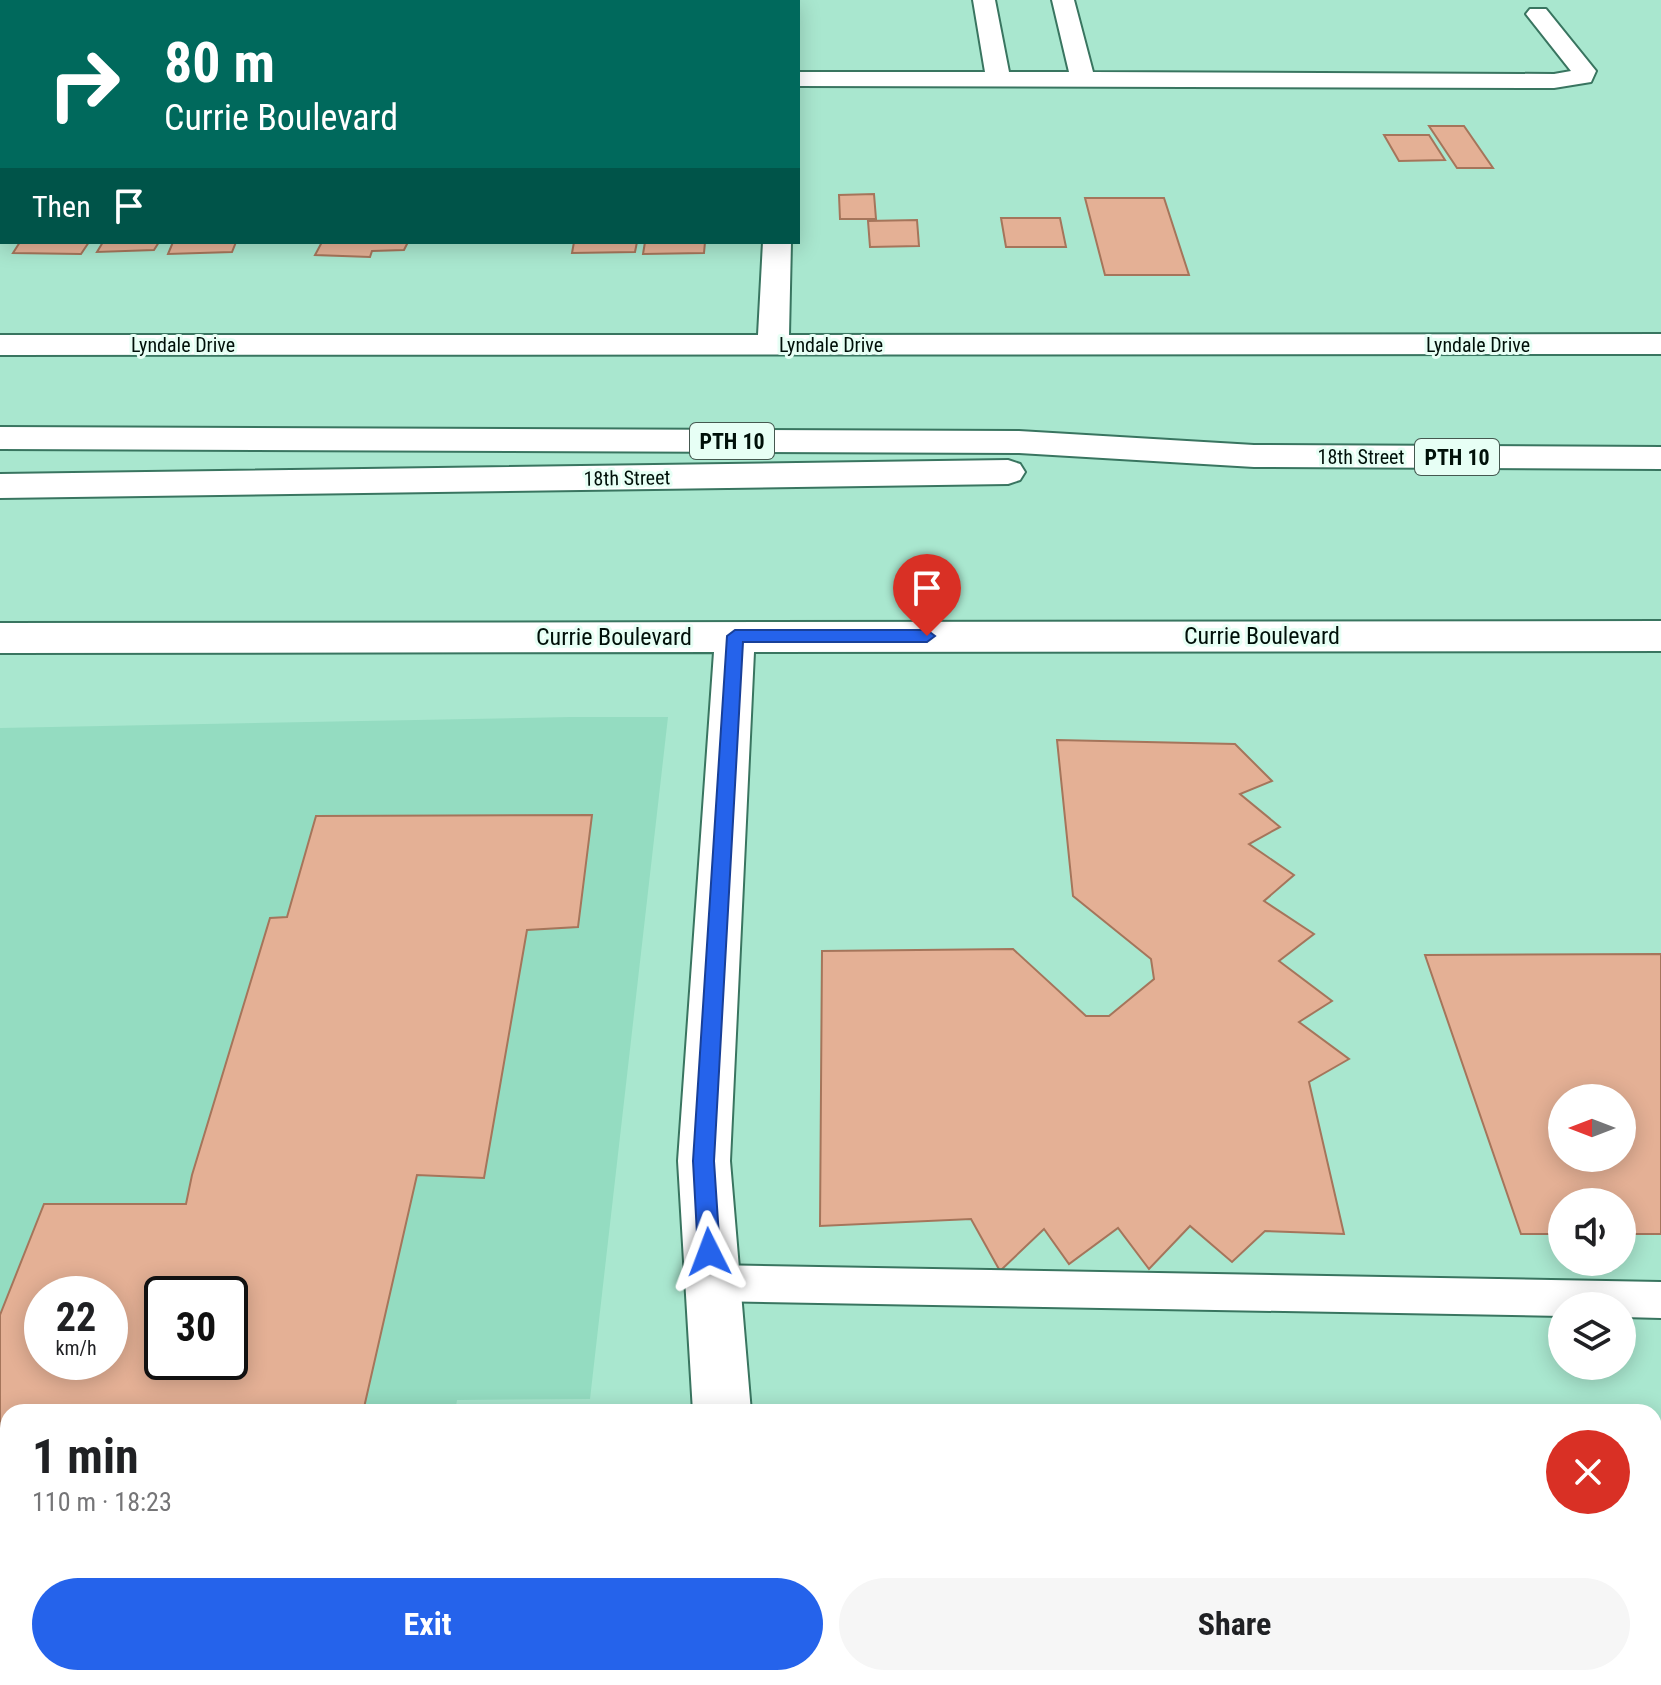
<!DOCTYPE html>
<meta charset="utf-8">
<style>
body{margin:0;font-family:"Roboto Condensed",sans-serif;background:#f6f6f6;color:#202124;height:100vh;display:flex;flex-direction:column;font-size:30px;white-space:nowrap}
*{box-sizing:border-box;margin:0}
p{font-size:26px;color:#757577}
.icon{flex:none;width:44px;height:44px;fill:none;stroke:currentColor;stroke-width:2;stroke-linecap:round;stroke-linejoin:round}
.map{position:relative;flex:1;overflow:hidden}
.panel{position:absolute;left:0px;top:1404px;width:1662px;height:282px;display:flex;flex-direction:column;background:#fff;border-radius:24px 24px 0 0;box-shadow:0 4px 20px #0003}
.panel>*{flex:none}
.banner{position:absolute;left:0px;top:0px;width:800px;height:244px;box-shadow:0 4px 20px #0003;background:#00695c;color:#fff;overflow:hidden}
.needle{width:52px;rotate:270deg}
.tools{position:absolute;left:1548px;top:1084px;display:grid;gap:16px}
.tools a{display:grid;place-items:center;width:88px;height:88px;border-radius:50%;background:#fff;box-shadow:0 4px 20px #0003;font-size:40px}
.speed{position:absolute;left:24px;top:1276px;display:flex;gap:16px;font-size:40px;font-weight:700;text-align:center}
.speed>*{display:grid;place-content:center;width:104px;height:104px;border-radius:50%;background:#fff;box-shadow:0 4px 20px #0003;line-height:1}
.speed small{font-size:20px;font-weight:400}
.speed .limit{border:4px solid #111;border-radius:12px;background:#fff;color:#111}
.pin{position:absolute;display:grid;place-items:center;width:68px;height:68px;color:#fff;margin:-82px -34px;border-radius:50% 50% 50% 0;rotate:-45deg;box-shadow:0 0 8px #0007}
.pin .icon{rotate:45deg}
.me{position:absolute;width:88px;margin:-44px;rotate:357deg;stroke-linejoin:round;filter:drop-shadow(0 0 6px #0008)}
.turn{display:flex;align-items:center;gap:28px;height:168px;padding:0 32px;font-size:36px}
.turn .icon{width:104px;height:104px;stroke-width:2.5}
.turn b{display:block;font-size:56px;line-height:68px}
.then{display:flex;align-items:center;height:76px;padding:0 32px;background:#0003;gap:16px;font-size:30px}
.round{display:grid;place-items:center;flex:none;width:84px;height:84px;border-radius:42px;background:#f6f6f6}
.head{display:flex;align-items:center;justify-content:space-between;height:136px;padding:0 32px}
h1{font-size:48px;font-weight:700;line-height:60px}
.action{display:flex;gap:16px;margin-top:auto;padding:16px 32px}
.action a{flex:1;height:92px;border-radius:48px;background:#2563eb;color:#fff;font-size:32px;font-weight:700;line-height:92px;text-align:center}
.action a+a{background:#f6f6f6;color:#202124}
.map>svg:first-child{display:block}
.built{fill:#94dcc1;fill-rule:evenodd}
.building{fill:#e4b095;stroke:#a5755b;stroke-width:2;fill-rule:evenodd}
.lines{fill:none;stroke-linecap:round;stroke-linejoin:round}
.service-casing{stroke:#397560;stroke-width:4}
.minor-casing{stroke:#397560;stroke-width:4}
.primary-casing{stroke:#397560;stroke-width:4}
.service{fill:#fff;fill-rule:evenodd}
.minor{fill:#fff;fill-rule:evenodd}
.primary{fill:#fff;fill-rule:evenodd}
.route{fill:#2563eb;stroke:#184099;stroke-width:2}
.labels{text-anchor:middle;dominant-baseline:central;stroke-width:6;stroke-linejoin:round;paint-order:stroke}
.far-street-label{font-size:20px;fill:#001009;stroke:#e7fff5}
.shield{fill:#e7fff5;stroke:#455850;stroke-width:2}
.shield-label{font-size:22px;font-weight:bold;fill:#001009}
.street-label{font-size:24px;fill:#001009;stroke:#e7fff5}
</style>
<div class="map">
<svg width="1661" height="1685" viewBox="0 0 1661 1685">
<rect width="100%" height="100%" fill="#a9e7cf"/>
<path class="built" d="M570 717H668L590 1399 457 1400 455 1412H8V1678H411L410 1685H0V728ZM42 1294H110V1362H42ZM162 1294H230V1362H162Z"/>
<path class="building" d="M1429 126H1464L1493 168H1457Z
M1384 135H1429L1445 160 1399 161Z
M874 194 876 219H840L839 195Z
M1085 198H1164L1189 275H1105Z
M1001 218H1060L1066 247H1006Z
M917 220 919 246 870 247 868 221Z
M20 242H89L81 254 13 253Z
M103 242H159L154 250 97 252Z
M173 242H236L232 252 168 254Z
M322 242H408L404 250 372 251 370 257 315 255Z
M574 242H637L635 252 572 253Z
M645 242H705L704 253 643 254Z
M1057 740 1235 744 1272 781 1240 794 1280 827 1249 844 1294 875 1264 901 1314 934 1279 961 1332 1001 1299 1022 1349 1059 1309 1082 1344 1234 1265 1231 1232 1262 1190 1226 1149 1269 1118 1228 1069 1264 1044 1229 1000 1271 971 1219 820 1226 822 951 1013 949 1086 1016H1109L1154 979 1151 959 1073 896Z
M592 815 578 927 527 930 484 1178 417 1175 363 1412H8V1478H0V1315L44 1204H186L192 1175 270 918 287 917 316 816ZM42 1294H110V1362H42ZM162 1294H230V1362H162Z
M1661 954V1234H1622V1202H1562V1234H1521L1425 955ZM1562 1098H1622V1158H1562Z"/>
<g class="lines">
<defs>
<path id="service" d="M711 1265 1661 1282V1318L1622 1317V1306H1562V1316L711 1301 699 1295 693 1283 699 1271Z"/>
<path id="minor" d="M775 0H797V2H775Z
M973 0H995L1009 72H1069L1052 0H1074L1093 72 1554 74 1571 71 1526 14 1530 9H1546L1596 71 1591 82 1554 88 798 86V72H985Z
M0 10H2V24H0Z
M763 242H791L789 335 1661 334V354L0 355V335H758Z
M1661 621V651L754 652 730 1161 751 1412H693L678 1161 714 652 0 653V623Z
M768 1678H834L837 1685H771Z"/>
<path id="primary" d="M0 427 1019 431 1254 445 1661 447V469L1254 467 1019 453 0 449Z
M1008 460 1020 464 1025 472 1020 480 1008 484 0 498V474Z"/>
</defs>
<use href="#service" class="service-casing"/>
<use href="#minor" class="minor-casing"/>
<use href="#primary" class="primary-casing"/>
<use href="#service" class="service"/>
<use href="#minor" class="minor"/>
<use href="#primary" class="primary"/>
</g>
<path class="route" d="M735 630H927L935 636 927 642H743L714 1161 720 1252 717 1260 709 1264 701 1260 698 1252 693 1161 727 636Z"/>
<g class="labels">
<g class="far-street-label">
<text x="183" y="345">Lyndale Drive</text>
<text x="831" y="345">Lyndale Drive</text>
<text x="1478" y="345">Lyndale Drive</text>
<text x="1361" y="457">18th Street</text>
<text transform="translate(627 478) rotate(-1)">18th Street</text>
</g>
<g class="shield">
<rect x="690" y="423" width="84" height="36" rx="6"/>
<rect x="1415" y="439" width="84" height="36" rx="6"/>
</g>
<g class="shield-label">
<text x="732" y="441">PTH 10</text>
<text x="1457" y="457">PTH 10</text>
</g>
<g class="street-label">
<text x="1262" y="636">Currie Boulevard</text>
<text x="614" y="637">Currie Boulevard</text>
</g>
</g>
</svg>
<div class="tools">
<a><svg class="needle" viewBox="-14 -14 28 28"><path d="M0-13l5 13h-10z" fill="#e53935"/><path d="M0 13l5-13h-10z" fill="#757577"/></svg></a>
<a><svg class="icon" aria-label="sound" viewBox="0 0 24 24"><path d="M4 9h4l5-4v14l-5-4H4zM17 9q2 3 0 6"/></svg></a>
<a><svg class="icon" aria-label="layers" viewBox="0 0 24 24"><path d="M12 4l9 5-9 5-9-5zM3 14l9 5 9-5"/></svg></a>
</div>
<div class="speed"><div>22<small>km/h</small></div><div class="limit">30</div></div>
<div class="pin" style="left:927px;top:636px;background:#d93025"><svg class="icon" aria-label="arrive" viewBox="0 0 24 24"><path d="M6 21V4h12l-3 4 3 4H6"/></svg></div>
<svg class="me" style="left:709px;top:1252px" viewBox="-20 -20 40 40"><path d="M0-17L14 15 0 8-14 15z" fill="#2563eb" stroke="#fff" stroke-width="4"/></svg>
<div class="banner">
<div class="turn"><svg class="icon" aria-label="right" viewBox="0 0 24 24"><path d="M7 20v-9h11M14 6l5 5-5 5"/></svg><div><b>80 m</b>Currie Boulevard</div></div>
<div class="then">Then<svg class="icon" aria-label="arrive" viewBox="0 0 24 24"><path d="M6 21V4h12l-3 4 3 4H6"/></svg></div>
</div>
<section class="panel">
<div class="head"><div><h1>1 min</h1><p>110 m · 18:23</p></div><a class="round" style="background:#d93025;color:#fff"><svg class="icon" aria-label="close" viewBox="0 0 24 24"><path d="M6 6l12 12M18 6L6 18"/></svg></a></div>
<div class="action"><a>Exit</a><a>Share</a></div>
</section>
</div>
